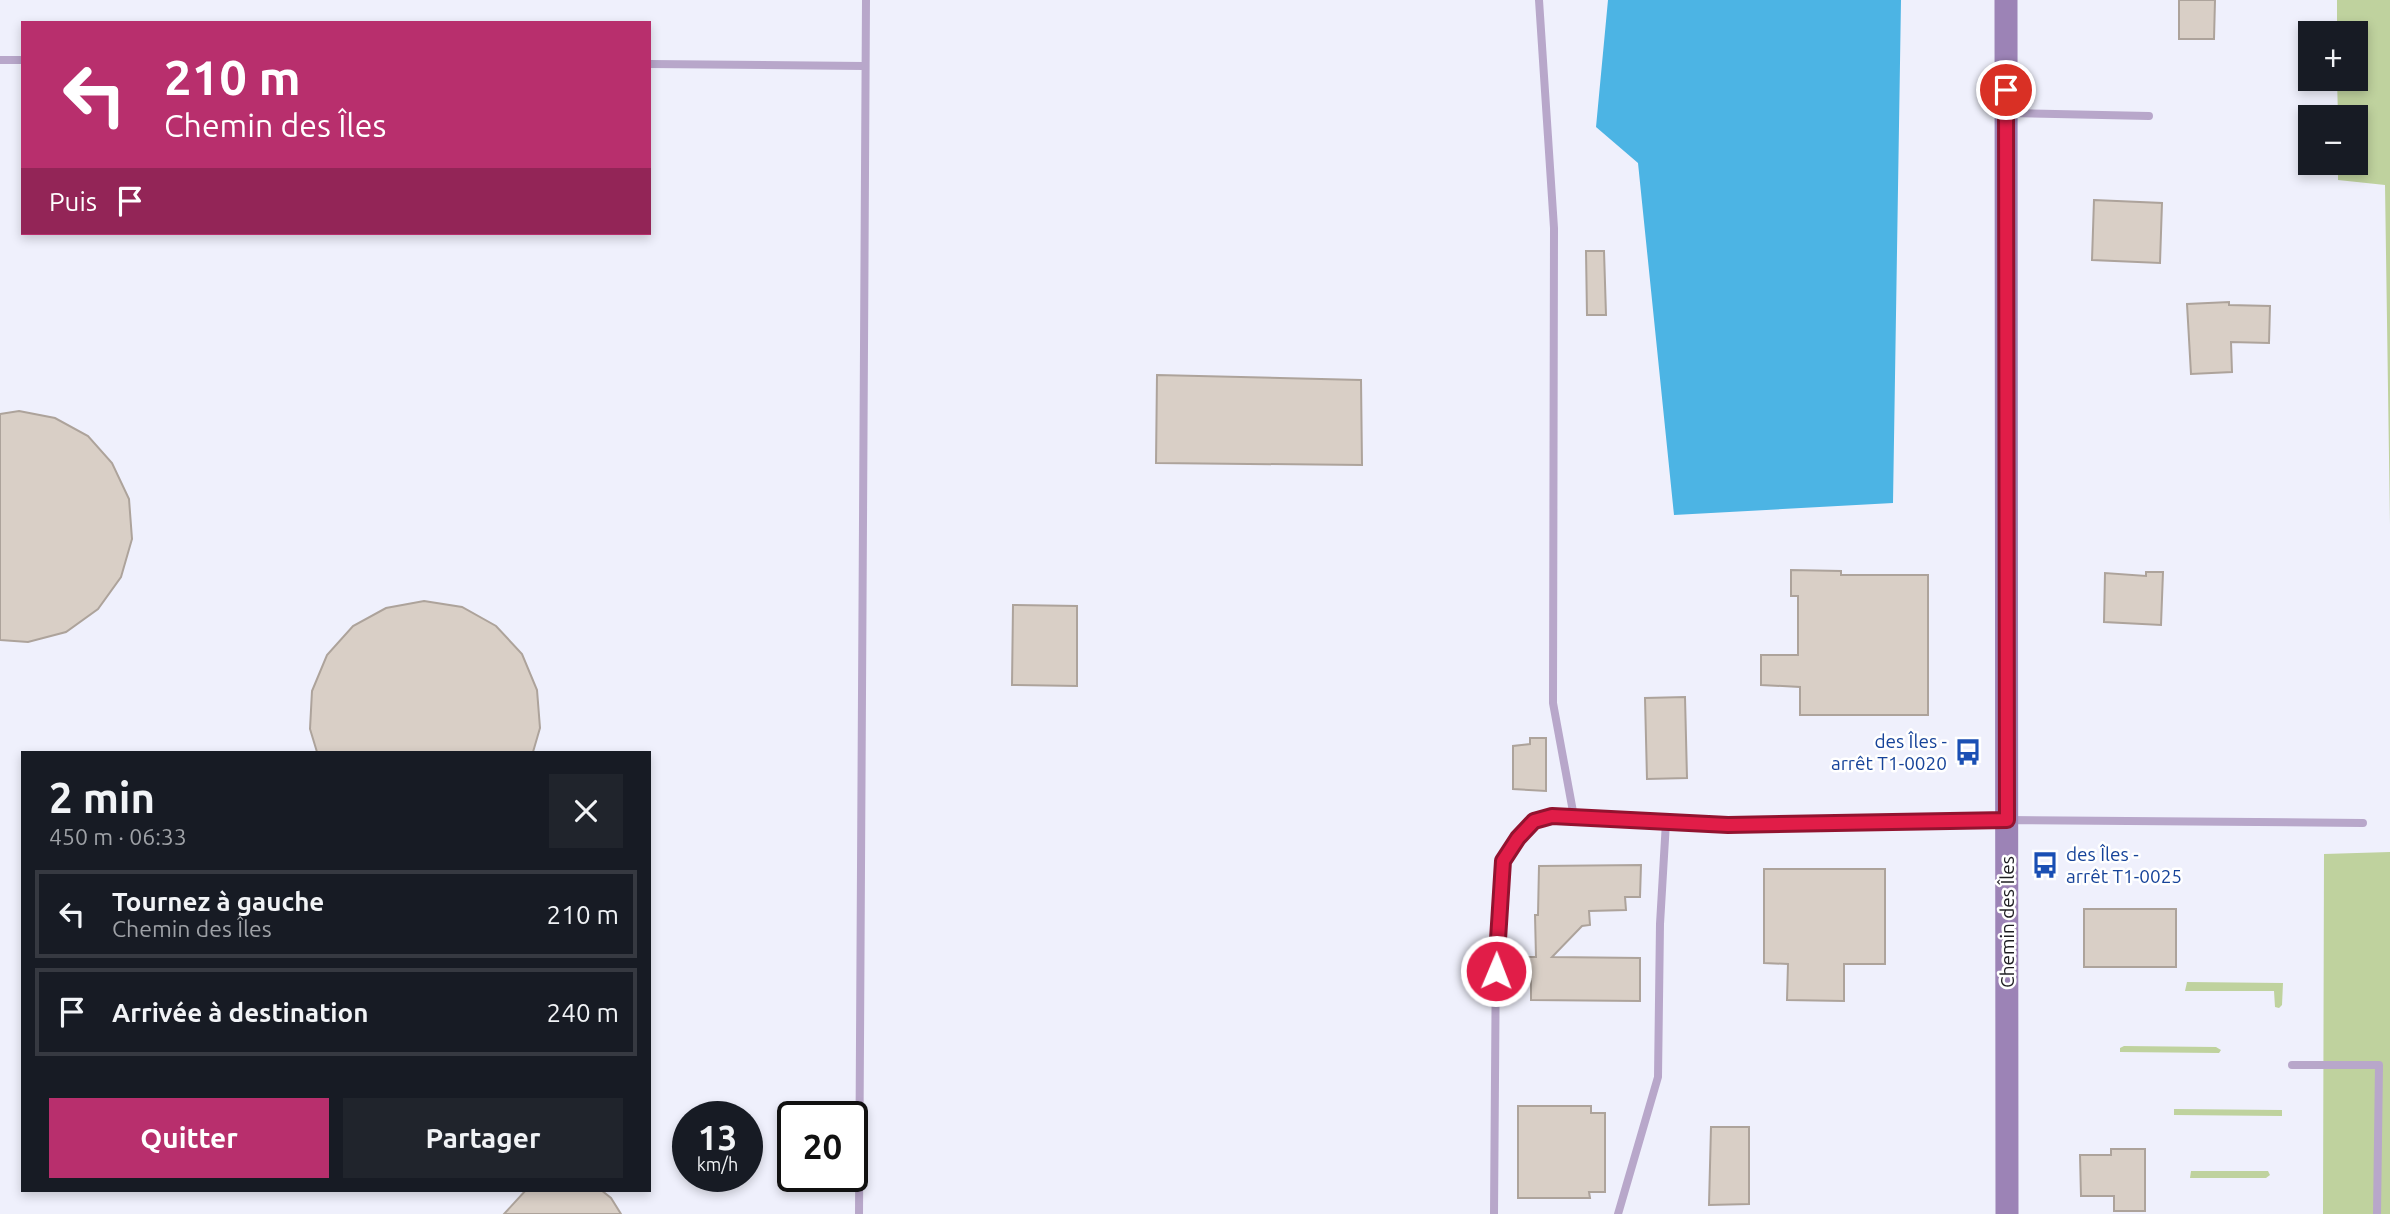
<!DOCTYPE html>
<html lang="fr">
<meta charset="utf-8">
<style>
body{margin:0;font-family:Ubuntu,sans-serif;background:#20242c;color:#f1f3f6;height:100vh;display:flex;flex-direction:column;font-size:26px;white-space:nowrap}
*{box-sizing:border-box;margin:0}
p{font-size:23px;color:#9ea1a6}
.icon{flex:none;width:38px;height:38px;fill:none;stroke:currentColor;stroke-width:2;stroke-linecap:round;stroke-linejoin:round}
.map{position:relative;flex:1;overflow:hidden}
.side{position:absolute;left:21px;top:751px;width:630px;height:441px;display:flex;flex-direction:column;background:#171b24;border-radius:0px;box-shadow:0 4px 10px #0003}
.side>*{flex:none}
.hud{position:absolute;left:21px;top:21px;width:630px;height:214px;border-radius:0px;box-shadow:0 4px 10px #0003;background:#b82f6d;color:#fff;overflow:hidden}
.tools{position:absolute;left:2298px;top:21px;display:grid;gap:14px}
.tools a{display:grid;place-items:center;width:70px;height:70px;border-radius:0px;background:#171b24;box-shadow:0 4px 10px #0003;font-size:35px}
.speed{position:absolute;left:672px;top:1101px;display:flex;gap:14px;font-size:35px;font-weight:700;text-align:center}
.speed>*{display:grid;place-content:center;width:91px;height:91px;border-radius:50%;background:#171b24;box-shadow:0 4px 10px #0003;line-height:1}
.speed small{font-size:18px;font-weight:400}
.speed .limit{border:4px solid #111;border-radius:10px;background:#fff;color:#111}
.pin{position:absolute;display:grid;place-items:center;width:60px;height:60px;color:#fff;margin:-30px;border:4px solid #fff;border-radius:50%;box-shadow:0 2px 7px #0007}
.me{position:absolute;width:77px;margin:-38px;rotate:1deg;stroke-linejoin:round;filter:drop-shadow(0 0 5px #0008)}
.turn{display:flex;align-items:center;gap:24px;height:147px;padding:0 28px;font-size:32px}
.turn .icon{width:91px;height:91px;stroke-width:2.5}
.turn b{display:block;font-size:49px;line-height:60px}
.then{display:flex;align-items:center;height:66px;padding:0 28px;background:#0003;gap:14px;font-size:26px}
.round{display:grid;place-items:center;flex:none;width:74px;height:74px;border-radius:0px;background:#20242c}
.overview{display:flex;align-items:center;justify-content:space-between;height:119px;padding:0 28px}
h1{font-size:42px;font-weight:700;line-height:52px}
.action{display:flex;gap:14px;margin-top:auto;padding:14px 28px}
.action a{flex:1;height:80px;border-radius:0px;background:#b82f6d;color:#fff;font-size:28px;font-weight:700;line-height:80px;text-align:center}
.action a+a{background:#20242c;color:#f1f3f6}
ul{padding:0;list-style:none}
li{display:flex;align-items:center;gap:21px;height:88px;margin:0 14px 10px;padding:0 14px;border:4px solid #363941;border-radius:0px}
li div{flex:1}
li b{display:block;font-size:26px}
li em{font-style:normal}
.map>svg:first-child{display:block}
.green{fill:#bfd29e}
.water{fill:#4cb4e4}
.building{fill:#d9cfc6;stroke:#ada39b;stroke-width:2}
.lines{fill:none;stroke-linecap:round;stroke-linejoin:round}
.service{stroke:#b8a7ca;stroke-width:8}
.secondary{stroke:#9c83b6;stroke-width:23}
.route-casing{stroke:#92132f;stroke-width:18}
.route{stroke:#e11d48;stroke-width:12}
.labels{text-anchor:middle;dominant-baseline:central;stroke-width:5;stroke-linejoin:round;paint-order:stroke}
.transit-label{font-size:19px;fill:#164399;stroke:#fff;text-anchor:end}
.street-label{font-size:19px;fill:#1c1c20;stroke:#fff}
</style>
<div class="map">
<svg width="2390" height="1214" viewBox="0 0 2390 1214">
<rect width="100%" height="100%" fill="#eff0fc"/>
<path class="green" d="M2337 0H2390V525L2385 185 2338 180V163H2356V117H2338L2337 79H2356V33H2337Z
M2390 852V1214H2323L2324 854Z
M2187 982 2283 983 2282 1005 2279 1008 2275 1007 2274 991H2185Z
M2124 1046 2216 1047 2221 1050 2219 1053 2120 1052V1048Z
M2174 1109 2282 1110V1116L2174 1115Z
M2191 1171H2268L2270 1175 2266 1178H2190Z"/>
<path class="water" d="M1608 0H1901L1893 503 1674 515 1638 163 1596 127Z"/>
<path class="building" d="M2179 0H2215L2214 39H2179Z
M2094 200 2162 203 2160 263 2092 260Z
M1586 251H1604L1606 315H1587Z
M2229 302V305L2270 306 2269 343 2231 342 2232 372 2191 374 2187 304Z
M1157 375 1361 380 1362 465 1156 463Z
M19 411 55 418 88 436 112 463 129 499 132 539 121 577 98 609 66 632 28 642 0 640V414Z
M1791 570 1841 571V575H1928V715H1800V687L1761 685V655H1798V596H1791Z
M2146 572H2163L2161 625 2104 622 2105 573 2146 576Z
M424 601 462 607 496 626 522 654 537 690 540 728 533 752H317L310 729 312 691 327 655 353 626 386 608Z
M1013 605 1077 606V686L1012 685Z
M1685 697 1687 778 1647 779 1645 698Z
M1530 738H1546V791L1513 789V746L1530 744Z
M1641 865 1640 897H1625L1626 910 1589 911 1590 925 1582 926 1552 957 1640 958V1001L1531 1000V979H1516V957H1536L1535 915H1538L1539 866Z
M1764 869H1885V964H1844V1001L1787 1000 1788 964 1764 963Z
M2084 909H2176V967H2084Z
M1518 1106H1591V1113H1605V1192H1589L1590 1198H1518Z
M1711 1127H1749V1204L1709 1205Z
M2111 1149H2145V1211H2114V1196H2081L2080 1155H2111Z
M526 1190H601L611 1198 621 1214H504Z"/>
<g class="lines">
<path class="service" d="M1539 0 1554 228 1553 703 1574 817
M0 60H23
M649 64 864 66
M2009 113 2149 116
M2292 1065H2379L2377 1214
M859 1214 866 0
M1494 1214 1496 943 1502 861 1518 837 1534 821 1552 816 1728 825 2007 820 2363 823
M1618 1214 1658 1077 1660 924 1666 822"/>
<path class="secondary" d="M2006 0 2007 1214"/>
</g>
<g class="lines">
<defs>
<path id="route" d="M1496 971 1503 861 1518 838 1534 821 1552 816 1728 825 2007 820 2006 90"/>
</defs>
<use href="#route" class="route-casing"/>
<use href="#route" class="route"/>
</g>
<defs>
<symbol id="bus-bare" viewBox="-9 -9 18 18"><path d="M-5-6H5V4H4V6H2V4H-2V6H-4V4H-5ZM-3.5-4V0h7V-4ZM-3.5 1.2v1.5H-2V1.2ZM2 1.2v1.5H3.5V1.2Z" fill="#1a4fb4" stroke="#fff" stroke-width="2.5" paint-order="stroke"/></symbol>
</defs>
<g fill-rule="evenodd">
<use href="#bus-bare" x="1949" y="733" width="38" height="38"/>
<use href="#bus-bare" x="2026" y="846" width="38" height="38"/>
</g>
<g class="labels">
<g class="transit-label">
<text x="1947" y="741">des Îles -<tspan x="1947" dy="22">arrêt T1-0020</tspan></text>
<text x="2066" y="854" text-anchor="start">des Îles -<tspan x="2066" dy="22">arrêt T1-0025</tspan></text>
</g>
<g class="street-label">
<text transform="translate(2007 922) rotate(-90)">Chemin des Îles</text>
</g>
</g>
</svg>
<div class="tools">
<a>+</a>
<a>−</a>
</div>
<div class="speed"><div>13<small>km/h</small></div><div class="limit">20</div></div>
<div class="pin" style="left:2006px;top:90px;background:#d93025"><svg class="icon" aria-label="arrive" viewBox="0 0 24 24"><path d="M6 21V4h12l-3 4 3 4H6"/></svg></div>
<svg class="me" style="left:1496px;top:971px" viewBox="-20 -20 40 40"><circle r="17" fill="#e11d48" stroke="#fff" stroke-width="3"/><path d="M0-11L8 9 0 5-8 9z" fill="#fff"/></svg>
<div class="hud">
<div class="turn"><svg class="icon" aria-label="left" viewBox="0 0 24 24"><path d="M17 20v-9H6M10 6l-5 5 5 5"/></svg><div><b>210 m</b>Chemin des Îles</div></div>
<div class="then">Puis<svg class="icon" aria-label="arrive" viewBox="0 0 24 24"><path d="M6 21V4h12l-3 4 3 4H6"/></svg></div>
</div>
<section class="side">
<div class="overview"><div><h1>2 min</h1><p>450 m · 06:33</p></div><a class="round"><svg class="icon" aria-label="close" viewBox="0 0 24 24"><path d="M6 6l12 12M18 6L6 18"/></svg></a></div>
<ul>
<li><svg class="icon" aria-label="left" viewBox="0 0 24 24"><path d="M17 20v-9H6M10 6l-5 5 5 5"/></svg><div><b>Tournez à gauche</b><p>Chemin des Îles</p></div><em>210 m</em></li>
<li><svg class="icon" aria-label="arrive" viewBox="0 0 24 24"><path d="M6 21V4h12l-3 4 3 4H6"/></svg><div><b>Arrivée à destination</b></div><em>240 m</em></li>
</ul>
<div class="action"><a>Quitter</a><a>Partager</a></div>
</section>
</div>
